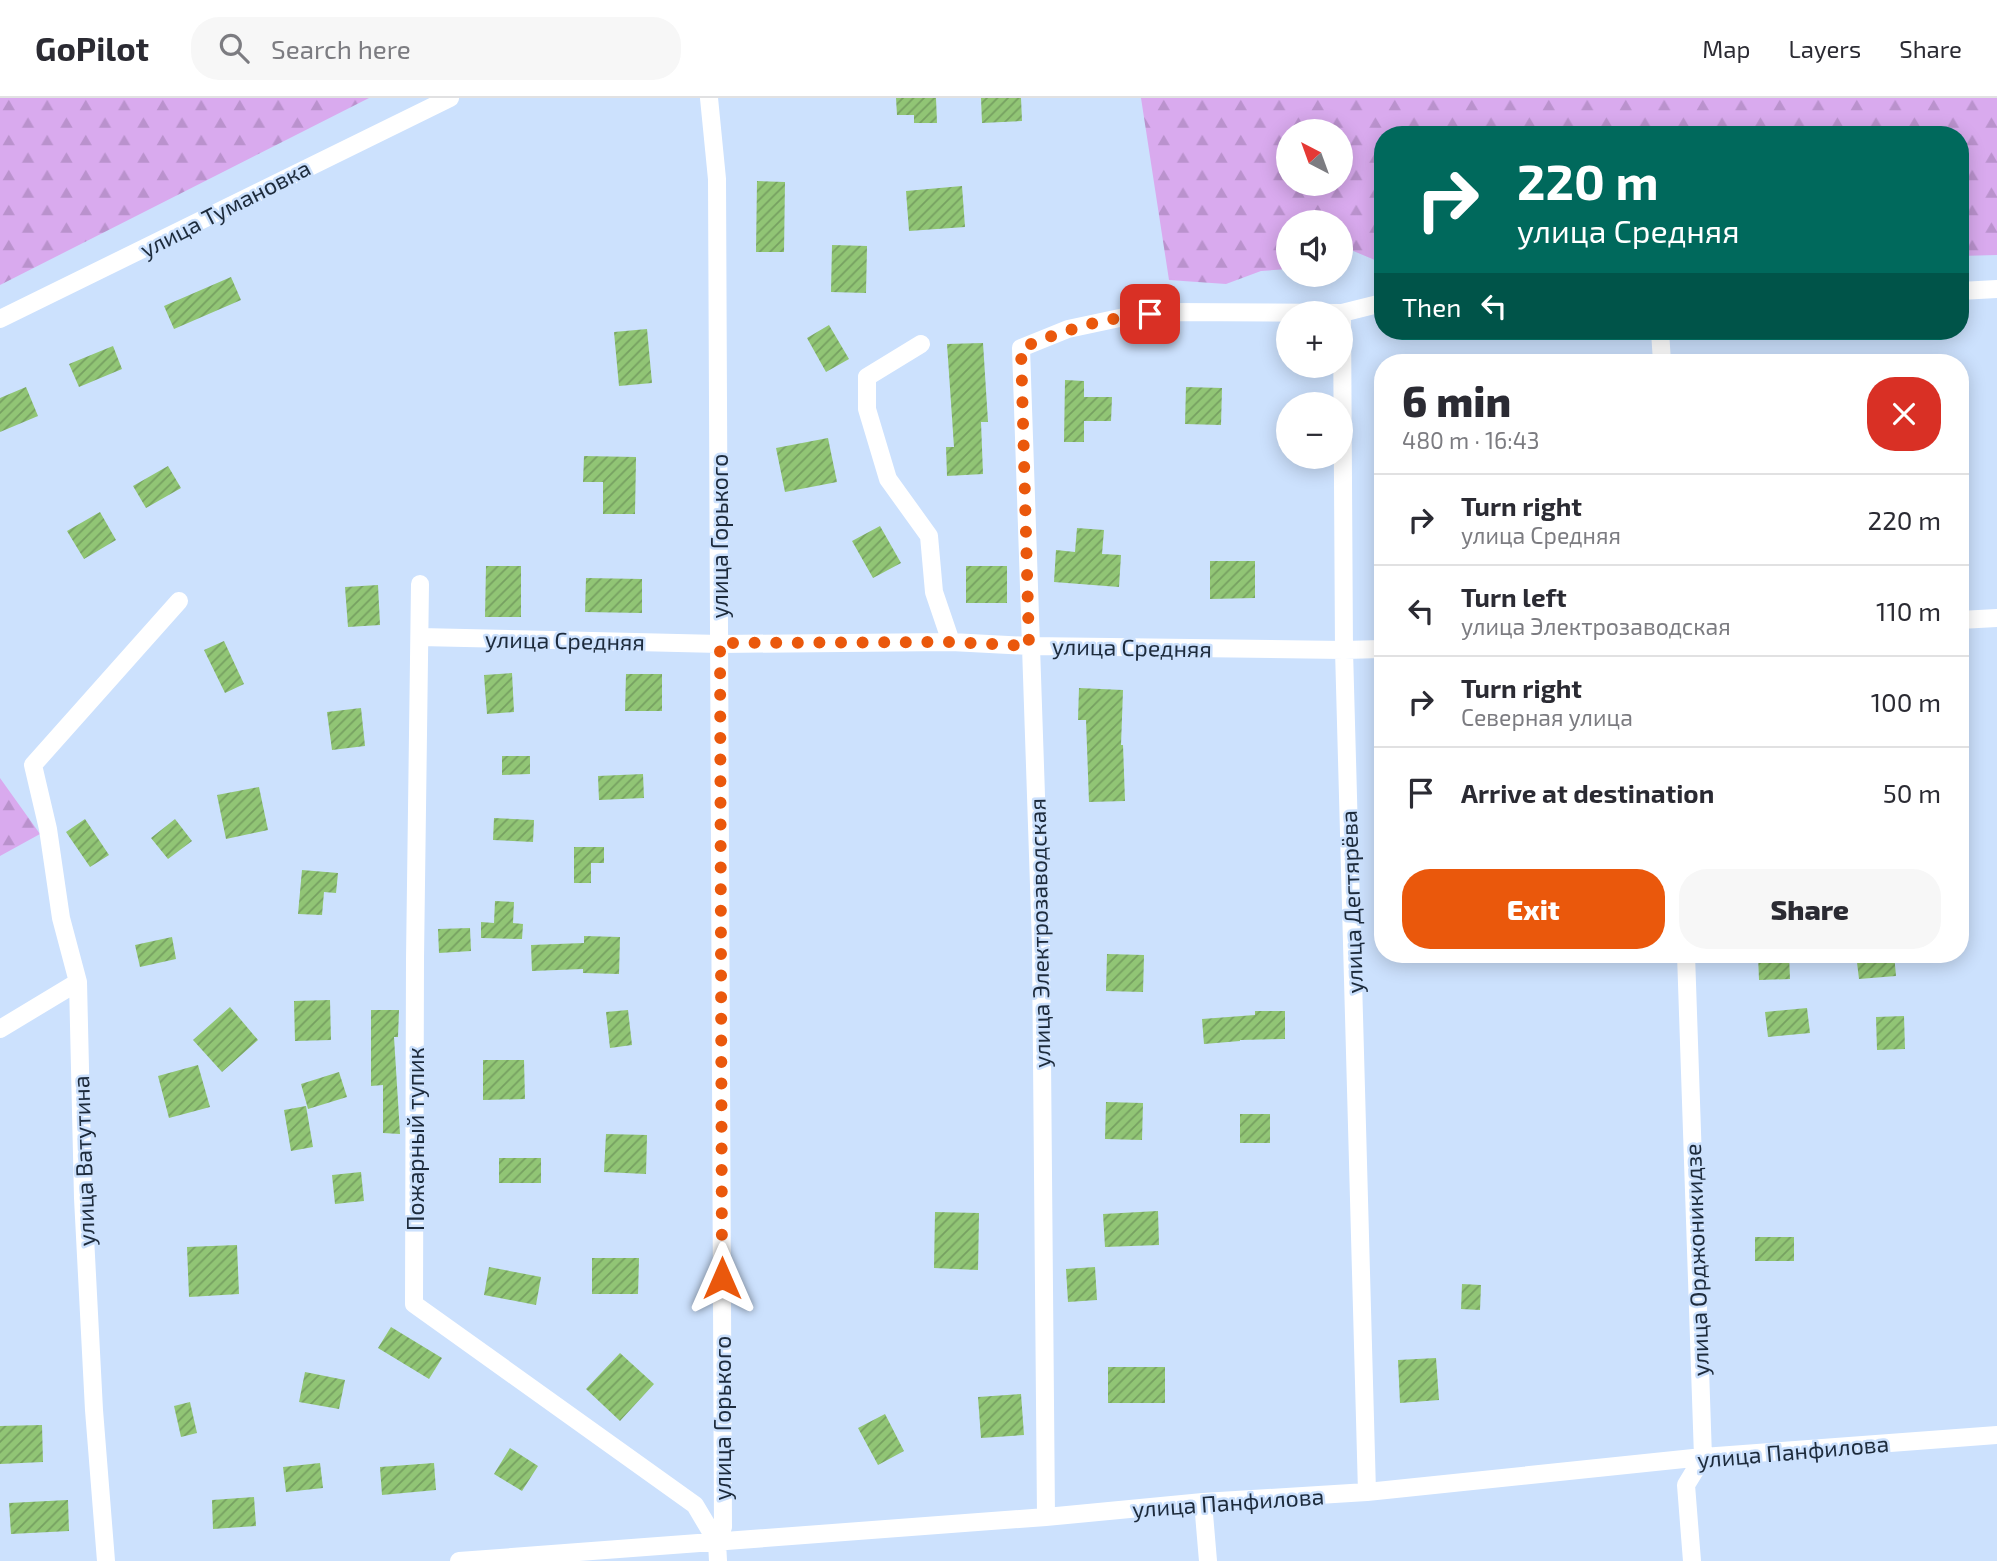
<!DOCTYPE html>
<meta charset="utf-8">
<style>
body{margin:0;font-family:"Exo 2",sans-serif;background:#f7f7f7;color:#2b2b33;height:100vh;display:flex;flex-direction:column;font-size:26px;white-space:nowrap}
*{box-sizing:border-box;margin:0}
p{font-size:23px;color:#7c7c81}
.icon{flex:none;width:38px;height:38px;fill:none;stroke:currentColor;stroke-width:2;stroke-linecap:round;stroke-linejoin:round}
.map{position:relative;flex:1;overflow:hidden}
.panel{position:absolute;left:1374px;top:256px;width:595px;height:609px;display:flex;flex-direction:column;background:#fff;border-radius:28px;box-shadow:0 4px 18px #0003}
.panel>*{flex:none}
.banner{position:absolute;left:1374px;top:28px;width:595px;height:214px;border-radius:28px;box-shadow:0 4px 18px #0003;background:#00695c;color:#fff;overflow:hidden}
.needle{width:46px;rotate:319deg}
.controls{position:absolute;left:1276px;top:21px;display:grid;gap:14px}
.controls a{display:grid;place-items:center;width:77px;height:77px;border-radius:50%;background:#fff;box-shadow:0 4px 18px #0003;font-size:35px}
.pin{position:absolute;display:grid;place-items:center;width:60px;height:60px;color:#fff;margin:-30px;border-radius:14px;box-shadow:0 4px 10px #0006}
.me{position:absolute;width:77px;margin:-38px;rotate:0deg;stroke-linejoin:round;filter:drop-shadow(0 0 5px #0008)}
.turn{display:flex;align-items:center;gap:24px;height:147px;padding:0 28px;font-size:32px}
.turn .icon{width:91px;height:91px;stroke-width:2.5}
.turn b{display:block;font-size:49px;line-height:60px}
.then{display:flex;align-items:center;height:66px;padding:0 28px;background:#0003;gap:14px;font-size:26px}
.round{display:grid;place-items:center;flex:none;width:74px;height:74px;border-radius:28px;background:#f7f7f7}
.headline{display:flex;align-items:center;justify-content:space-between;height:119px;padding:0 28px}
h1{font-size:42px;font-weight:800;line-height:52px}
.button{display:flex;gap:14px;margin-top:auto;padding:14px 28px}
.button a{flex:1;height:80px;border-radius:28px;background:#ea580c;color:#fff;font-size:28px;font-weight:800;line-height:80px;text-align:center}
.button a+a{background:#f7f7f7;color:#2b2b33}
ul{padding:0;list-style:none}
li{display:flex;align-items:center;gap:21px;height:91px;padding:0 28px;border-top:2px solid #e1e1e2}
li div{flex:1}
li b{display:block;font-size:26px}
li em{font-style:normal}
header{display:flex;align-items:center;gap:42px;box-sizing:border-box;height:98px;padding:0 35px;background:#fff;border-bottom:2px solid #e1e1e2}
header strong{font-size:33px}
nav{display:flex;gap:38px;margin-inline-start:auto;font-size:24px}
.search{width:490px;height:63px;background:#f7f7f7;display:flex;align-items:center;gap:18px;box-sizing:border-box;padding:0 24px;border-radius:28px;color:#7c7c81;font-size:26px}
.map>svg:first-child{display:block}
.forest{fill:url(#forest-firs);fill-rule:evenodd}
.building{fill:url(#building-hatch)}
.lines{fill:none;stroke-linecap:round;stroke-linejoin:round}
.minor{stroke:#fff;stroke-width:18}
.route{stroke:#ea580c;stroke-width:12;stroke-dasharray:0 21.6}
.labels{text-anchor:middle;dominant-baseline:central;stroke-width:5;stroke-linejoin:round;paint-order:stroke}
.street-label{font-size:23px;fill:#1d2b3c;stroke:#cce1fd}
</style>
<header>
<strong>GoPilot</strong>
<div class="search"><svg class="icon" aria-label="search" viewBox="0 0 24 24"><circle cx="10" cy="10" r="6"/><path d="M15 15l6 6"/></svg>Search here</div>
<nav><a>Map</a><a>Layers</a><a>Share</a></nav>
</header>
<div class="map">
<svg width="1997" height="1463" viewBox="0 0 1997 1463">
<defs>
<pattern id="forest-firs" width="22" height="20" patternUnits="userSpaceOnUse" patternTransform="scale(1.75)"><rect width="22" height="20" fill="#d9aaee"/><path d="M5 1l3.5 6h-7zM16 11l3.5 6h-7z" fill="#ba92cd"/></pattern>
<pattern id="building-hatch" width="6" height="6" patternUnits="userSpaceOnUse" patternTransform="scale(1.75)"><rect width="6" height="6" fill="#91c575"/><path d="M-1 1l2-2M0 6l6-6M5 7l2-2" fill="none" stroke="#76a061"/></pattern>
</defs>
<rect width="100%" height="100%" fill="#cce1fd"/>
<path class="forest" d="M0 0H369L0 187Z
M1141 0H1997V157L1960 158V37H1382V165L1351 152 1341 158 1340 124H1288V171L1261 173 1226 186 1169 182ZM1288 33H1340V86H1288Z
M0 680 40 736 0 758Z"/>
<path class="building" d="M896 0H936L937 25H914V17H897Z
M981 0H1021L1022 23 982 25Z
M757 83 785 84 784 154H756Z
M962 88 965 129 909 133 906 93Z
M832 147 867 148 866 195 831 194Z
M231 179 241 202 174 231 164 208Z
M829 227 849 261 826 274 807 240Z
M647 231 652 285 619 288 614 234Z
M983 245 988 324H981L983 376 947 378 946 349H954L947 246Z
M113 248 122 271 79 289 69 266Z
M1065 282 1084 283V299H1112L1111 323H1084V344H1064Z
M26 289 38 318 0 334V300Z
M1186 289 1222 290 1221 327 1185 326Z
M828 340 837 384 785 394 776 350Z
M584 358 636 359 635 416H603V384H583Z
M168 368 181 390 146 410 133 388Z
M100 414 116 442 84 461 67 433Z
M880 428 901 465 873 480 852 443Z
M1077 430 1104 432 1102 456 1121 457 1119 489 1054 484 1056 452 1075 454Z
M1210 463H1255V500L1210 501Z
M486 468H521V519H485Z
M966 468H1007V505H966Z
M586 480 642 481V515L585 514Z
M378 487 380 527 348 529 345 489Z
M224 543 244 586 225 595 204 552Z
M512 575 514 614 487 616 484 577Z
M626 576H662V613H625Z
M1079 590 1123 592 1121 647H1123L1125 703 1089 704 1086 622H1078Z
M361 610 365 648 332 652 327 614Z
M502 658H530V676L502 677Z
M643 676 644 700 599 702 598 678Z
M259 689 268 732 226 741 217 697Z
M494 720 534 722 533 744 493 742Z
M85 721 109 757 90 769 66 734Z
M175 721 192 743 168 761 151 740Z
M574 749H604V765H591V785H574Z
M302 772 338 775 336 795 324 794 322 817 298 816Z
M495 803 514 804 513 825 523 826 522 841 481 840V824L494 825Z
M470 830 471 853 439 855 438 831Z
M584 838 620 839 619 876 583 875V871L532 873 531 847 584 845Z
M172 839 176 861 140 869 135 847Z
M1107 856 1144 857 1143 894 1106 893Z
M1758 856H1789L1790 881 1759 882Z
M1856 856H1894L1896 878 1859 881Z
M330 902 331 942 295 943 294 903Z
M230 909 258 942 222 974 193 942Z
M1807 910 1810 935 1768 939 1765 914Z
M371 912H399L398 939H394L400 1036 383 1035V987L371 988Z
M628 912 632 947 610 950 606 914Z
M1255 913H1285V941L1240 942V943L1204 946 1202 921 1255 917Z
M1904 918 1905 951 1877 952 1876 919Z
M483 962H524L525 1001 483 1002Z
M198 967 210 1009 169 1020 158 978Z
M339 974 347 999 308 1011 301 986Z
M1106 1004 1143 1005 1142 1042 1105 1041Z
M306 1008 313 1049 291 1053 284 1012Z
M1240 1016H1270V1045H1240Z
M606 1036 647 1037 646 1076 604 1074Z
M499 1060H541V1085H499Z
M361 1074 364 1103 335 1106 332 1077Z
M1158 1113 1159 1147 1105 1149 1103 1116Z
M935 1114 979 1115 978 1172 934 1170Z
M1755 1139H1794V1163H1755Z
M237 1147 239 1196 189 1199 187 1149Z
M592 1160H639L638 1196H592Z
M489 1169 541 1179 536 1207 484 1197Z
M1095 1169 1097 1202 1068 1204 1066 1171Z
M1462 1186 1481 1187 1480 1212 1461 1211Z
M391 1229 442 1260 429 1281 378 1250Z
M620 1255 654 1286 620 1323 586 1291Z
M1436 1260 1439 1302 1400 1305 1398 1262Z
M1108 1269H1165V1305H1108Z
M305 1274 345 1282 339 1311 299 1304Z
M1021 1296 1024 1337 981 1340 978 1299Z
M190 1304 197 1335 181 1339 174 1308Z
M885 1316 904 1353 878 1367 858 1330Z
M42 1327 43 1364 0 1366V1328Z
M510 1350 538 1368 522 1393 494 1376Z
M320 1365 323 1390 286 1394 283 1369Z
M434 1365 436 1392 382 1397 380 1369Z
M254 1399 256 1428 213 1431 212 1402Z
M68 1402 69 1433 11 1436 9 1405Z"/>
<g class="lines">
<path class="minor" d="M709 0 717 81 723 1429 717 1444 718 1463
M1960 193 1997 191
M1342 215 1344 552 1367 1394
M0 221 450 0
M1660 233 1662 264
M921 246 867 279V311L888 381 929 438 934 494 951 544
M420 486 415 861 414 1206 695 1407 717 1444
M1960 522 1997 520
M420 539 720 546 951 544 1029 548 1344 552 1382 551
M1686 856 1703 1359 1686 1387 1692 1463
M0 931 78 884
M1203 1404 1208 1463
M1046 1419 1041 847 1021 250 1068 231 1129 218 1170 214 1342 215 1382 205
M106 1463 94 1312 83 1100 78 884 61 820 48 731 33 667 179 503
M459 1463 1046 1419 1203 1404 1367 1394 1703 1359 1997 1337"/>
</g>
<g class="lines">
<path class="route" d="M722 1180 720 545 951 544 1029 548 1021 250C1065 232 1102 220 1150 216"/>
</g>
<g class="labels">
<g class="street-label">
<text transform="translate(225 110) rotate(-27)">улица Тумановка</text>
<text transform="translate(719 438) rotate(-90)">улица Горького</text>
<text transform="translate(565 542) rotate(1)">улица Средняя</text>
<text transform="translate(1132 549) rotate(1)">улица Средняя</text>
<text transform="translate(1351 804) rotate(-92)">улица Дегтярёва</text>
<text transform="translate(1039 835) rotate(-91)">улица Электрозаводская</text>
<text transform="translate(415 1041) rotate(-90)">Пожарный тупик</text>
<text transform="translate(83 1063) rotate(-92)">улица Ватутина</text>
<text transform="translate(1696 1162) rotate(-92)">улица Орджоникидзе</text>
<text transform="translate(722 1320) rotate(-90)">улица Горького</text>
<text transform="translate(1793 1353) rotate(-5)">улица Панфилова</text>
<text transform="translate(1228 1404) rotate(-4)">улица Панфилова</text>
</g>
</g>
</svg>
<div class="controls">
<a><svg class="needle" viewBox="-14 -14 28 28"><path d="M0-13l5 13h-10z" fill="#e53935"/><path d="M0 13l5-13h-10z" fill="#7c7c81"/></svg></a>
<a><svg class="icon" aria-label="sound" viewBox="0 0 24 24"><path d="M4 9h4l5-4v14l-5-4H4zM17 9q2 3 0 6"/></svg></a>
<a>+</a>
<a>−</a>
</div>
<div class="pin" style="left:1150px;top:216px;background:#d93025"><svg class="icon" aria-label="arrive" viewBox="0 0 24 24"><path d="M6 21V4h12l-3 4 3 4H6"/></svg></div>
<svg class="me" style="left:722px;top:1180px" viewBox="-20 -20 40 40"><path d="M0-17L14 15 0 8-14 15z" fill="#ea580c" stroke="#fff" stroke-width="4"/></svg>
<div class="banner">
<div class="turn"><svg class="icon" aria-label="right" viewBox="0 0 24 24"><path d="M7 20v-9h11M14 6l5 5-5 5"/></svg><div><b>220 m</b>улица Средняя</div></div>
<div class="then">Then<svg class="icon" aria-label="left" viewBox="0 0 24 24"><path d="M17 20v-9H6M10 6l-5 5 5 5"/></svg></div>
</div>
<section class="panel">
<div class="headline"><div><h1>6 min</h1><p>480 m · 16:43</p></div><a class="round" style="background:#d93025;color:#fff"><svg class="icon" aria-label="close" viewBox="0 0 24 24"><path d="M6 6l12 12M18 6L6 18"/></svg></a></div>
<ul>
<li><svg class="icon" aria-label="right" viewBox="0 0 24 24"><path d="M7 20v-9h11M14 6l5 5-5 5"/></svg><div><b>Turn right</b><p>улица Средняя</p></div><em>220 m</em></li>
<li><svg class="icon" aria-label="left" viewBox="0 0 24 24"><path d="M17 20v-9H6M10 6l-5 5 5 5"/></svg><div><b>Turn left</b><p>улица Электрозаводская</p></div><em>110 m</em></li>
<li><svg class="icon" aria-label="right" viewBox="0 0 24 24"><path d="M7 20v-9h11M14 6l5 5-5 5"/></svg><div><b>Turn right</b><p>Северная улица</p></div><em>100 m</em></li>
<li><svg class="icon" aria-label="arrive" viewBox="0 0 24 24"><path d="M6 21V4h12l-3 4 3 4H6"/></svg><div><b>Arrive at destination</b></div><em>50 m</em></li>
</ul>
<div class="button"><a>Exit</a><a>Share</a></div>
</section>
</div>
